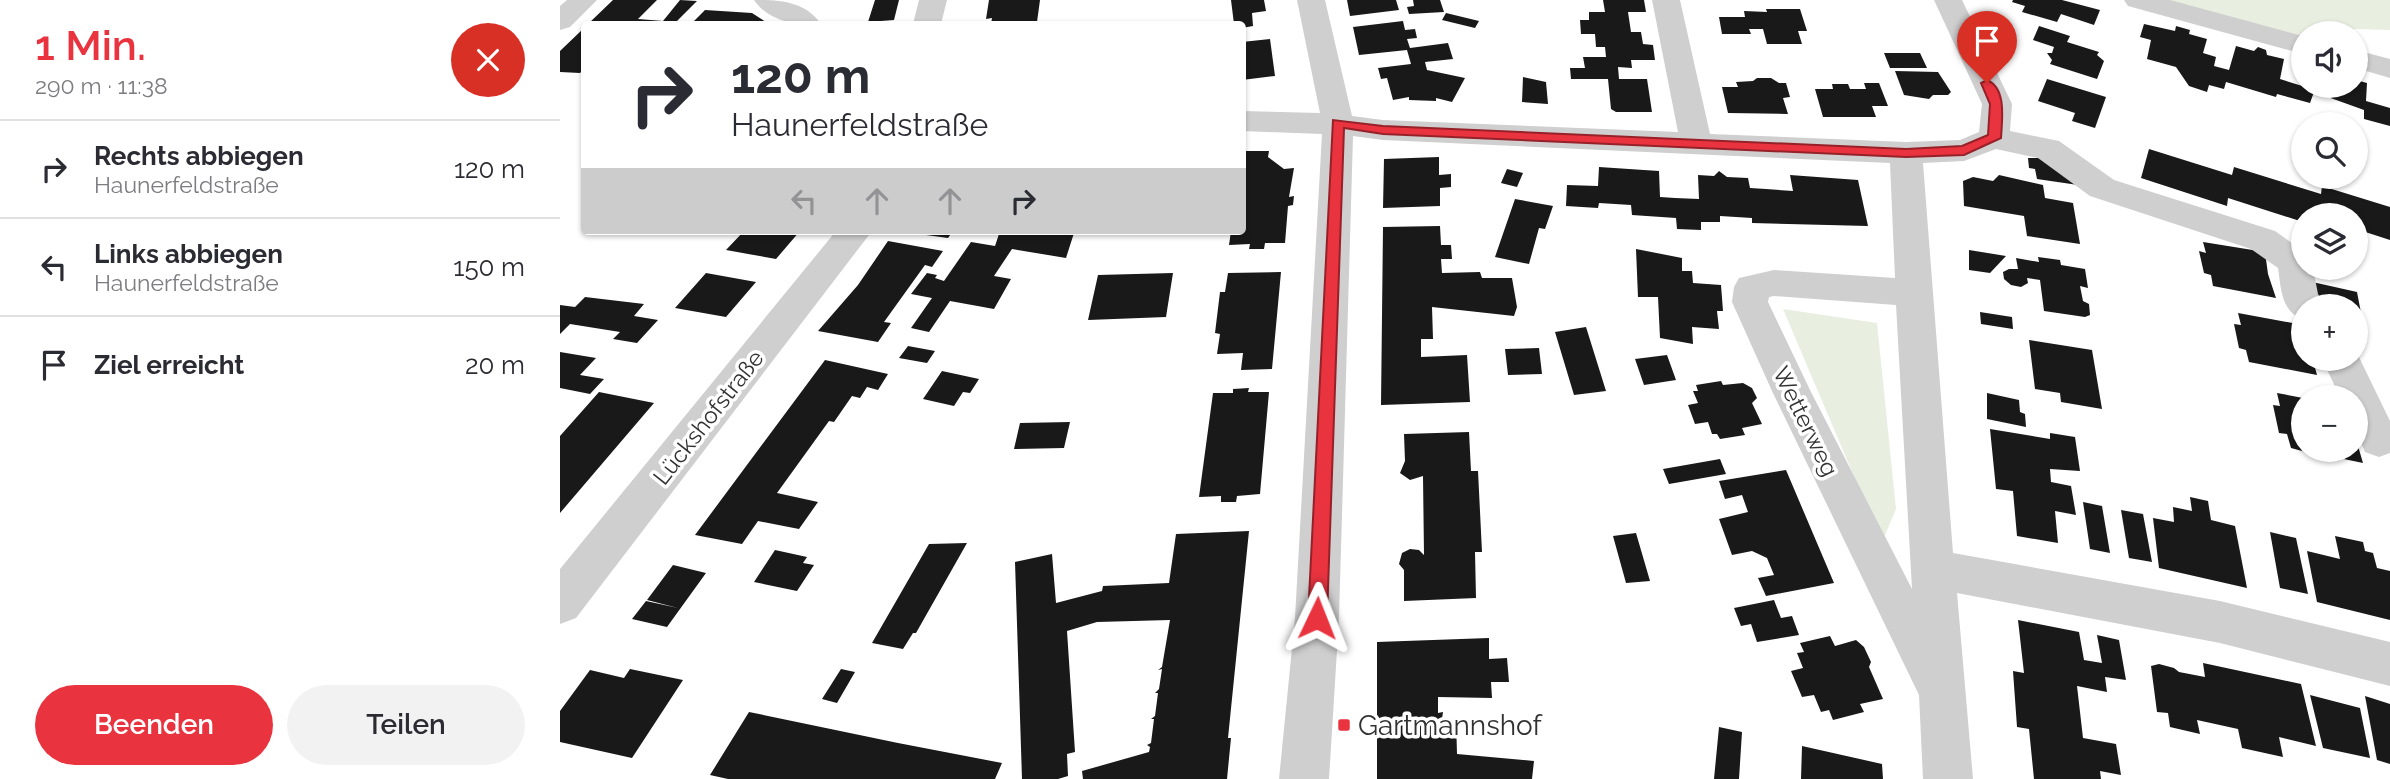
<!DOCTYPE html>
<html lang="de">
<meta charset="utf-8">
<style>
body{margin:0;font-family:Raleway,sans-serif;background:#f2f2f3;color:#2b2b33;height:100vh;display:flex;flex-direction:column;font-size:26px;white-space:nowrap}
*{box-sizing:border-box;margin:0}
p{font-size:23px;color:#7c7c81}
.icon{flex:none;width:38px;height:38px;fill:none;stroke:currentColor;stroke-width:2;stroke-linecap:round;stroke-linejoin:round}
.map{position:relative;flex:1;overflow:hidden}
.panel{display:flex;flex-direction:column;background:#fff;width:560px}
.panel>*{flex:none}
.top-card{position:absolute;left:21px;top:21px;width:665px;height:214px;border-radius:7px;box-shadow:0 2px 5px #0004;background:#fff;color:#2b2b33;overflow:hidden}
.buttons{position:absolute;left:1731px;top:21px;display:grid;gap:14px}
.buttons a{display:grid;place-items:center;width:77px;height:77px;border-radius:50%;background:#fff;box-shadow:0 2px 5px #0004;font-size:35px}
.pin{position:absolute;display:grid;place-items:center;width:60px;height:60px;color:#fff;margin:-72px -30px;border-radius:50% 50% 50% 0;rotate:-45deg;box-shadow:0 0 7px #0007}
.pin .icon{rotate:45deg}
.me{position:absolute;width:77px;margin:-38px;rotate:2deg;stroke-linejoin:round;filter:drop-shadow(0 0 5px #0008)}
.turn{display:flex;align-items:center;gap:24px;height:147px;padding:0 35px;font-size:32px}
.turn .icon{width:91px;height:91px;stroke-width:2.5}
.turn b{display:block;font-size:49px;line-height:60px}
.lanes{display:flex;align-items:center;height:66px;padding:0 35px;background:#0003;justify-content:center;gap:35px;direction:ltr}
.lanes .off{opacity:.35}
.round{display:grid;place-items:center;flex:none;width:74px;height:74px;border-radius:37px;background:#f2f2f3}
.head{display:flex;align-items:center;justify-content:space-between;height:119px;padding:0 35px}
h1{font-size:42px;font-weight:600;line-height:52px;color:#e9333f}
.action{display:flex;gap:14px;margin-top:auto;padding:14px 35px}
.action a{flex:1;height:80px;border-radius:42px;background:#e9333f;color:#fff;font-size:28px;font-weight:600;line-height:80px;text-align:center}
.action a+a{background:#f2f2f3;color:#2b2b33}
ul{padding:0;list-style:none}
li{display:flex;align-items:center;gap:21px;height:98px;padding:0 35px;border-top:2px solid #e1e1e2}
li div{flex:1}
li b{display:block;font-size:26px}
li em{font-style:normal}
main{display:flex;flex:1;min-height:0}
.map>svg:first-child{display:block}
.green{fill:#e8eee0}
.building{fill:#191919}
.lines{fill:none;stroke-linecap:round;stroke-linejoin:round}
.minor{fill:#cfcfcf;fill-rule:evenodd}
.route{fill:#e9333f;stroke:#972129;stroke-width:2}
.poi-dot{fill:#e9333f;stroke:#fff;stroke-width:2.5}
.labels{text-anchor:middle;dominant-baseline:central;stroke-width:7;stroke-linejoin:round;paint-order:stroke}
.street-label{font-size:23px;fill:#323232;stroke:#fff}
.near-poi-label{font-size:28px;fill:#323232;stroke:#fff;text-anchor:start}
</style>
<main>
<section class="panel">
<div class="head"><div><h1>1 Min.</h1><p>290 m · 11:38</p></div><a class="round" style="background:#d93025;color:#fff"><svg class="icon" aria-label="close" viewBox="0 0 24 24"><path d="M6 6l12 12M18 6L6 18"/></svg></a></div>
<ul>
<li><svg class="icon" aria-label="right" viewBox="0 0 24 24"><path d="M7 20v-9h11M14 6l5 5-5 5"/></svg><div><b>Rechts abbiegen</b><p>Haunerfeldstraße</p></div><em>120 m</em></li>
<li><svg class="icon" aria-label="left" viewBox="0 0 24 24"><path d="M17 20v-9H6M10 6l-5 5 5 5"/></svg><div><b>Links abbiegen</b><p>Haunerfeldstraße</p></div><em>150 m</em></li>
<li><svg class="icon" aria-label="arrive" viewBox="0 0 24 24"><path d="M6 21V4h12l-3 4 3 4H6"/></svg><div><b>Ziel erreicht</b></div><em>20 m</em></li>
</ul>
<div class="action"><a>Beenden</a><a>Teilen</a></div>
</section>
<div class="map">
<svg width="1830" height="779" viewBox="0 0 1830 779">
<rect width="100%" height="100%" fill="#fff"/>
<path class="green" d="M1604 0H1830V30L1795 29 1776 33 1739 35Z
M1223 309 1317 323 1336 509 1322 542Z"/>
<path class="building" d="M53 0H97L78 19 103 21 120 0 137 1 114 24H28Z
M315 0H339L334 20 308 22Z
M429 0H480L477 22 431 24 432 18 426 19Z
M671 0H704L706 11 692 13 693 26 682 28V24H674Z
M787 0H836L839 10 790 16Z
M853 0H880L884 12 849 14 847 7 854 6Z
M1043 0H1084L1086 12H1068L1071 32H1081L1083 44 1093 45 1095 60H1071L1072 68 1058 67 1059 79H1087L1092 112H1056L1051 109 1048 79H1011L1010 68H1025L1023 57H1046L1045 47H1036L1035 34H1021L1020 20H1029V12H1045Z
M1453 0H1502L1540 10 1534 25 1501 14 1497 22 1462 12 1465 6 1452 2Z
M1206 9H1240L1247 31H1238L1242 44H1207L1203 29H1189L1191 34H1162L1159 17H1185L1184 11 1207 12Z
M145 10 192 13 209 24H131Z
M886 13 919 21 915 28 882 20Z
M843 21 845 30 855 29 857 38 847 39 850 48 888 43 893 59 865 62 867 70 905 78 892 102 876 98V101L849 100V97L833 100 827 78 821 79 818 68 851 64 847 50 799 55 793 27Z
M1584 24 1615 31 1616 26 1630 30 1629 34 1647 39 1643 53 1656 57 1654 66 1669 70 1676 46 1694 51 1698 47 1706 50 1707 55 1724 59 1720 79 1752 89 1753 86H1796V80L1807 83 1806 101 1830 108V126L1804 119V110L1754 92 1750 103 1717 94 1716 97 1666 82 1664 89 1649 85 1647 92 1629 86 1616 67 1587 59 1591 40 1580 37Z
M1479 26 1510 36 1507 42 1539 52 1537 55 1544 61 1537 79 1490 64 1492 60 1487 53H1492L1494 47 1473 40Z
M24 28V69L20 73 0 72V51Z
M710 39 715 76 682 80V42Z
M1324 53H1360L1367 68H1330Z
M1335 71 1378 72 1391 92 1388 95H1373L1369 99 1344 95Z
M963 77 986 82 988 104 962 102Z
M1197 78H1211L1219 83H1226L1230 97 1223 98 1228 114 1168 113 1162 87H1178L1176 82 1193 81Z
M1487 79 1546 97 1535 128 1512 121 1515 113 1478 101Z
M1304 83H1319L1328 106H1312L1316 117H1263L1255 89H1273L1272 84H1288L1290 89H1306Z
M1589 149 1672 175 1674 167 1761 194 1762 186 1830 207V240L1796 229V215H1743V222L1668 198 1667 206 1581 178Z
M683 151H709L708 157 724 169 734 168 729 197 734 196 733 205 728 206 725 243H705L704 249H689L690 244 669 245 671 231H682Z
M879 157V175L891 174V187L880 188V206L823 208 824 159Z
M1468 158H1491L1518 185 1477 179 1475 169 1469 168Z
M1039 167 1099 171 1100 197 1115 198 1139 199 1138 175 1154 176 1159 171 1167 177 1188 178 1190 188 1206 189 1233 191 1230 175 1298 180 1308 226 1192 223V218L1160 216V222H1141V230L1117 229 1116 218 1072 215 1071 205 1039 203 1038 208 1006 206 1007 185 1038 186Z
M947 169 963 173 957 187 941 183Z
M1439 175 1483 185 1485 198 1513 203 1520 244 1467 236 1464 216 1404 206 1403 181 1413 177 1433 181Z
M955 199 993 206 985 229 979 228 969 264 935 257Z
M880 226 881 245H891L892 259H881L882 273 920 272 922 278H952L957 307 954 316 872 307 873 339H861V357L907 355 910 402 821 405 823 227Z
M184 231H240L216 259 166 250Z
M361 231H393L388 238 359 234Z
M440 231 514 233 506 258 452 249 434 276 451 279 434 309 390 301 369 332 351 328 372 298 351 294 367 273 377 275 375 278 384 281 411 242 435 246Z
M328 241 383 251 372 267 365 265 324 322 331 323 318 342 258 331 298 285Z
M1643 242 1705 252 1708 274 1716 298 1653 286 1651 275 1644 273 1639 251 1646 253Z
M1076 249 1122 258V271H1132L1133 283 1161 285 1163 311H1157L1159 329 1132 327 1133 344 1100 338 1098 297H1078Z
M1409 250 1446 256 1430 273 1409 270Z
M1478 257 1500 260 1501 265 1525 269 1528 288 1520 286 1523 301 1529 304 1530 315 1525 317 1484 311 1480 280 1467 278 1468 283 1461 287 1451 285 1444 279 1443 272 1449 269H1458L1456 258 1479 262Z
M721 272 712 369 681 370 683 353 657 354 660 334 655 333 660 292H665L668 273Z
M146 273 196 282 166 317 115 308Z
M613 273 606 317 528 320 538 275Z
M1748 281 1797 292 1801 313 1796 311V306H1773L1751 301Z
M25 297 84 304 74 316 98 320 77 343 53 339 60 332 10 324 0 334V305L15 307Z
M1420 312 1452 317 1453 329 1421 324Z
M1678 313 1743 325V359L1753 360 1757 375 1689 362 1686 350 1679 348 1674 324 1681 325Z
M1026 327 1046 391 1014 395 995 332Z
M1469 340 1532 350 1542 409 1501 402 1500 393 1475 389Z
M348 346 375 351 367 363 339 358Z
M979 348 982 374 948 375 945 349Z
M0 352 36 358 20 375 44 379 30 394 0 388Z
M1107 355 1116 380 1084 385 1075 359Z
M265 360 328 374 318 390 307 387 300 398 292 396 274 422 269 421 217 493 258 502 239 529 198 521 182 544 135 535Z
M382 371 419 379 410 393 403 392 394 406 363 399Z
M1161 381 1163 385 1183 383 1192 388 1197 398 1192 403 1202 424 1182 428 1185 435 1160 439 1157 434H1152L1148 422 1135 424 1128 405 1138 403 1133 391H1138L1136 385Z
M689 388 688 392H709L700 494 677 496 676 502H661V496L639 497 653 393H673V389Z
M39 392 94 403 0 513V436Z
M1427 393 1459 400 1460 412 1465 414 1466 427 1427 419Z
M1717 393 1743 398V450H1796L1798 446 1803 463 1779 458V461L1731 448 1727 434 1719 433 1713 405 1720 406Z
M510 422 504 448 454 449 460 423Z
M1430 429 1490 439V433L1515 437 1520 471 1490 469 1491 482 1511 486 1516 515 1495 511 1498 543 1457 536 1453 491 1436 489Z
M909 432 911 471H918L922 552H915L916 598 844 601V570L839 564 842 553 850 549 859 550 864 555 863 476 850 480 840 473 845 461 844 434Z
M1160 459 1166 474 1109 484 1103 469Z
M1226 470 1274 583 1206 596 1198 578 1214 575 1207 558 1192 551 1172 555 1159 519 1188 512 1182 495 1165 499 1159 481Z
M1630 497 1648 501 1651 520 1675 526 1687 588 1599 568 1593 518 1614 522 1613 507 1632 511Z
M1523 502 1542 506 1550 553 1530 549Z
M1561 510 1583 514 1592 562 1569 558Z
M689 531 668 738H671L667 779H523L522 771 589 752 590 747 587 745 591 743 594 719H591L595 716 598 693H595L599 689 602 669 598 670 602 667 610 620 537 622 507 631 515 752 507 754 508 776 498 779H462L455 562 492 554 496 603 542 591 543 586 609 583 616 534Z
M1710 532 1736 538 1748 594 1720 588Z
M1076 533 1090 581 1066 583 1053 536Z
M1775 536 1803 542 1805 551 1813 553 1817 568 1830 571V620L1757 602 1747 551 1780 559Z
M407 543 356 633H353L343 649 312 643 369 544Z
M215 550 247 557 243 563 254 565 237 591 194 582Z
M113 565 146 573 107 627 72 619 86 601 118 608 87 600Z
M1214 600 1221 618 1232 616 1239 635 1197 642 1191 624 1181 626 1174 608Z
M1458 620 1519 632 1524 660 1542 663 1537 635 1559 640 1566 680 1545 677 1547 692 1517 686 1523 738 1556 744 1561 775 1540 771 1541 779H1474L1469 729 1457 727 1453 671 1464 673Z
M1270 636 1275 646 1296 640 1304 647 1311 662 1309 667 1323 699 1300 704 1304 712 1273 720 1269 710 1261 712 1254 695 1242 697 1231 671 1243 668 1237 653 1244 652 1240 643Z
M929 638V659L947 658 949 682H931L932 698 878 697V713L883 712 882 719H896L897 754 974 761 972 779H817V642Z
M1643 663 1741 684 1756 746 1719 737 1723 757 1682 748 1678 729 1637 720 1640 734 1610 727 1608 713 1597 712 1591 666 1599 664 1614 668 1619 672 1645 677Z
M70 669 123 680 72 758 0 742V711L30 670 64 678Z
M281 669 295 672 277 703 262 699Z
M1750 695 1800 708 1810 758 1763 748Z
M1805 696 1830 704V764L1817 760Z
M189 712 338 743 442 763 435 779H168L150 775Z
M1159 727 1182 732 1179 779H1154Z
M1242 746 1322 764 1323 779H1241Z"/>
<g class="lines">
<path class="minor" d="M7 0H37L10 27 0 30V6Z
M194 0C219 0 245 1 261 24 237 26 209 22 194 0Z
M359 0H387L381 24H353Z
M737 0H765L792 116 823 120 1118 132 1092 0H1120L1150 134 1346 142 1400 140 1419 132 1422 104 1374 0H1402L1452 104 1450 131 1499 141 1554 180 1715 231 1743 251V268H1753L1758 294 1765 306H1743V319C1721 312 1721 288 1718 268L1691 249 1530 196 1478 158 1436 149 1404 161 1363 163 1393 553 1660 601 1830 642V686L1660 643 1397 593 1413 779H1363L1359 695 1212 391 1172 302 1174 287 1179 278 1214 270 1335 278 1330 163 823 140 793 136 779 618 769 779H719L735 618 762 134 682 131V111L760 113ZM1214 296 1336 305 1352 589 1250 390 1208 302 1209 297Z
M1564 0H1610L1743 36V54L1568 6Z
M1796 50 1830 59V78L1796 68Z
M276 231H312L16 618 0 624V569Z
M1796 351 1830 421V453L1819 457 1805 452 1796 432V397H1780L1762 359H1796Z"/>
</g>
<path class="route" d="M1427 80C1447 88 1442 120 1441 138L1404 155 1346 157 823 134 784 128 767 618 764 625 757 627 751 625 748 618 773 120 823 126 1346 149 1402 146 1428 135 1430 104 1421 83Z"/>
<rect class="poi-dot" x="777" y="718" width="14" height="14" rx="3.5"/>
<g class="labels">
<g class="street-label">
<text transform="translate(148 417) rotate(-52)">Lückshofstraße</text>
<text transform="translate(1246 421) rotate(64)">Wetterweg</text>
</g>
<g class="near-poi-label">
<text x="798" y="725">Gartmannshof</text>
</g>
</g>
</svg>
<div class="buttons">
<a><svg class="icon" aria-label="sound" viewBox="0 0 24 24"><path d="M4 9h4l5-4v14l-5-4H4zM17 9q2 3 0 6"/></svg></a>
<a><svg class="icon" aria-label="search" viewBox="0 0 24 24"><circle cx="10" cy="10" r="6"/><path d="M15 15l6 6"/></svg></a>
<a><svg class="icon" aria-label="layers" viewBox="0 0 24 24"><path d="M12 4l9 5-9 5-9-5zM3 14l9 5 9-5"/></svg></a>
<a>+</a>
<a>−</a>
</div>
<div class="pin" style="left:1427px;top:83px;background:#d93025"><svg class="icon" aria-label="arrive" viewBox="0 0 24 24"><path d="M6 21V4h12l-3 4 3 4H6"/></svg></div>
<svg class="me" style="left:757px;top:618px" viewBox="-20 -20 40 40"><path d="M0-17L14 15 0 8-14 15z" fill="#e9333f" stroke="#fff" stroke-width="4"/></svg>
<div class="top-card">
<div class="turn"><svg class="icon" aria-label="right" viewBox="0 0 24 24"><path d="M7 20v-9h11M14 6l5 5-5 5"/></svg><div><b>120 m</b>Haunerfeldstraße</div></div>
<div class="lanes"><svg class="icon off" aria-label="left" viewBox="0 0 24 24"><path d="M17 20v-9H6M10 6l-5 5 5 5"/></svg><svg class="icon off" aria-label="ahead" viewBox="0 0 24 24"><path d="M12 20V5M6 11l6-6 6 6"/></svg><svg class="icon off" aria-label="ahead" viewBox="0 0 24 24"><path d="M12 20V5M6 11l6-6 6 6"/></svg><svg class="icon" aria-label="right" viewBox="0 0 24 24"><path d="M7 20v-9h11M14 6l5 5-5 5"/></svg></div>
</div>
</div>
</main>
